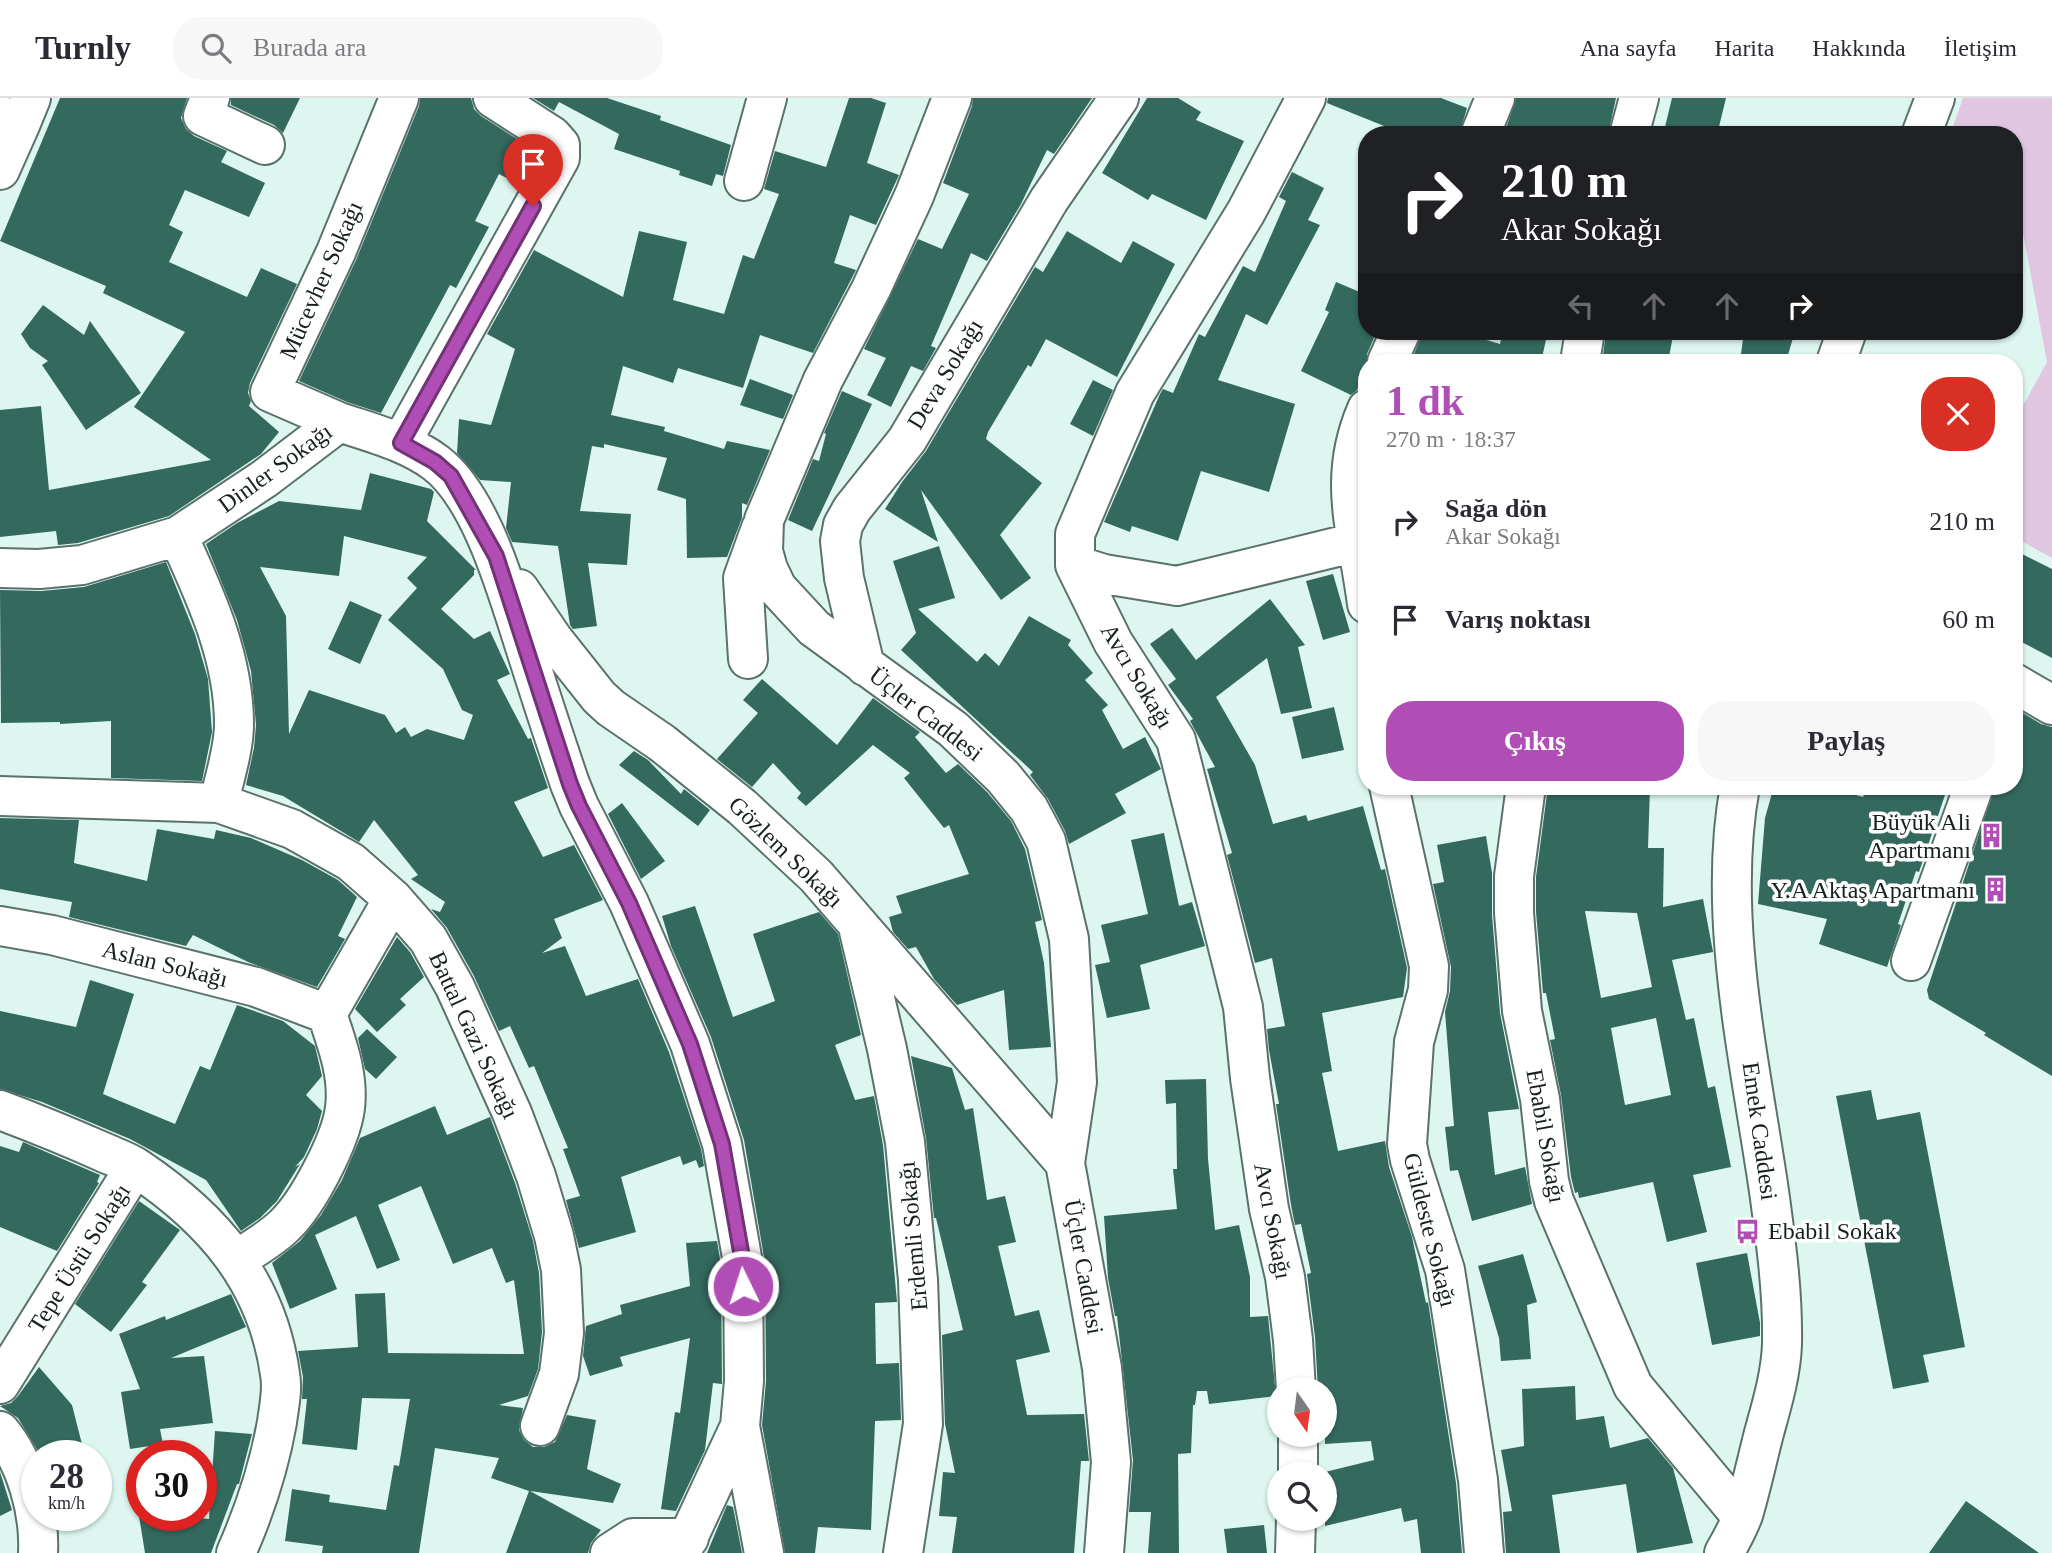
<!DOCTYPE html>
<html lang="tr">
<meta charset="utf-8">
<style>
body{margin:0;font-family:"Times New Roman",serif;background:#f7f7f7;color:#2b2b33;height:100vh;display:flex;flex-direction:column;font-size:26px;white-space:nowrap}
*{box-sizing:border-box;margin:0}
p{font-size:23px;color:#7c7c81}
.icon{flex:none;width:38px;height:38px;fill:none;stroke:currentColor;stroke-width:2;stroke-linecap:round;stroke-linejoin:round}
.map{position:relative;flex:1;overflow:hidden}
.details{position:absolute;left:1358px;top:256px;width:665px;height:441px;display:flex;flex-direction:column;background:#fff;border-radius:28px;box-shadow:0 2px 5px #0004}
.details>*{flex:none}
.guide{position:absolute;left:1358px;top:28px;width:665px;height:214px;border-radius:28px;box-shadow:0 2px 5px #0004;background:#202124;color:#fff;overflow:hidden}
.needle{width:46px;rotate:166deg}
.tools{position:absolute;left:1267px;top:1279px;display:grid;gap:14px}
.tools a{display:grid;place-items:center;width:70px;height:70px;border-radius:50%;background:#fff;box-shadow:0 2px 5px #0004;font-size:35px}
.speed{position:absolute;left:21px;top:1342px;display:flex;gap:14px;font-size:35px;font-weight:700;text-align:center}
.speed>*{display:grid;place-content:center;width:91px;height:91px;border-radius:50%;background:#fff;box-shadow:0 2px 5px #0004;line-height:1}
.speed small{font-size:18px;font-weight:400}
.speed .limit{border:10px solid #d22;background:#fff;color:#111}
.pin{position:absolute;display:grid;place-items:center;width:60px;height:60px;color:#fff;margin:-72px -30px;border-radius:50% 50% 50% 0;rotate:-45deg;box-shadow:0 0 7px #0007}
.pin .icon{rotate:45deg}
.me{position:absolute;width:77px;margin:-38px;rotate:356deg;stroke-linejoin:round;filter:drop-shadow(0 0 5px #0008)}
.turn{display:flex;align-items:center;gap:24px;height:147px;padding:0 28px;font-size:32px}
.turn .icon{width:91px;height:91px;stroke-width:2.5}
.turn b{display:block;font-size:49px;line-height:60px}
.lanes{display:flex;align-items:center;height:66px;padding:0 28px;background:#0003;justify-content:center;gap:35px;direction:ltr}
.lanes .off{opacity:.35}
.round{display:grid;place-items:center;flex:none;width:74px;height:74px;border-radius:28px;background:#f7f7f7}
.summary{display:flex;align-items:center;justify-content:space-between;height:119px;padding:0 28px}
h1{font-size:42px;font-weight:800;line-height:52px;color:#b04eb5}
.button{display:flex;gap:14px;margin-top:auto;padding:14px 28px}
.button a{flex:1;height:80px;border-radius:28px;background:#b04eb5;color:#fff;font-size:28px;font-weight:800;line-height:80px;text-align:center}
.button a+a{background:#f7f7f7;color:#2b2b33}
ul{padding:0;list-style:none}
li{display:flex;align-items:center;gap:21px;height:98px;padding:0 28px}
li div{flex:1}
li b{display:block;font-size:26px}
li em{font-style:normal}
header{display:flex;align-items:center;gap:42px;box-sizing:border-box;height:98px;padding:0 35px;background:#fff;border-bottom:2px solid #e1e1e2}
header strong{font-size:33px}
nav{display:flex;gap:38px;margin-inline-start:auto;font-size:24px}
.search{width:490px;height:63px;background:#f7f7f7;display:flex;align-items:center;gap:18px;box-sizing:border-box;padding:0 24px;border-radius:28px;color:#7c7c81;font-size:26px}
.map>svg:first-child{display:block}
.green{fill:#e1c6e1}
.building{fill:#34695e;fill-rule:evenodd}
.lines{fill:none;stroke-linecap:round;stroke-linejoin:round}
.minor-casing{stroke:#5a716c;stroke-width:42}
.minor{stroke:#fff;stroke-width:38}
.route-casing{stroke:#723376;stroke-width:18}
.route{stroke:#b04eb5;stroke-width:12}
.labels{text-anchor:middle;dominant-baseline:central;stroke-width:7;stroke-linejoin:round;paint-order:stroke}
.street-label{font-size:24px;fill:#17211f;stroke:#fff}
.poi-label{font-size:24px;fill:#17211f;stroke:#fff;text-anchor:end}
</style>
<header>
<strong>Turnly</strong>
<div class="search"><svg class="icon" aria-label="search" viewBox="0 0 24 24"><circle cx="10" cy="10" r="6"/><path d="M15 15l6 6"/></svg>Burada ara</div>
<nav><a>Ana sayfa</a><a>Harita</a><a>Hakkında</a><a>İletişim</a></nav>
</header>
<div class="map">
<svg width="2052" height="1455" viewBox="0 0 2052 1455">
<rect width="100%" height="100%" fill="#ddf7f0"/>
<path class="green" d="M1963 0H2052V460L2014 439V324L2047 264 2014 87V37H1950Z"/>
<path class="building" d="M60 0H187L181 20 186 31 194 38 227 53 221 64 265 85 249 119 185 92 169 127 183 134 169 164 247 199 261 170 297 186 250 285 248 295 251 303 249 308 279 334 261 356 169 418 78 445 58 447 56 433 0 439V312L41 308 49 392 211 362 134 309 185 234 103 195 106 188 0 143Z
M231 0H300L283 35 274 27 231 7Z
M420 0H471L474 11 481 18 534 52 516 85 499 76 475 123 489 129 456 190 450 187 381 315 347 304 299 283 356 162 419 8Z
M533 0H607L661 18 660 22 731 47 723 78 716 76 712 88 679 77 680 73 614 51 619 36 559 4 554 13Z
M849 0H871L886 5 867 65 899 77 876 127 850 117 834 165 856 172 813 255 760 237 743 290 678 270 673 285 623 268 611 317 665 329 664 333 724 351 727 343 770 352 747 407 742 405V420L727 459 687 460 686 401 657 392 667 360 604 346V350L592 348 580 413 631 416 627 467 588 465 597 528 573 531 570 527 558 448 512 444 506 430 511 384 480 382 457 355 459 321 491 327 515 251 487 236 534 152 623 199 639 133 687 144 673 202 724 216 743 157 754 161 779 96 764 91 775 53 826 69Z
M973 0H1092L1054 56 1047 52 1021 106 987 163 971 155 931 248 936 250 923 273 911 268 891 309 867 297 886 260 864 251 918 141 942 151 969 96 943 85 972 8Z
M1147 0H1178L1201 14 1196 22 1244 43 1206 122 1152 96 1148 102 1102 75Z
M1328 0H1441L1467 10 1459 37H1392L1394 32 1327 5Z
M1516 0H1616L1608 37H1504Z
M1672 0H1726L1717 37H1663Z
M1292 74 1324 90 1308 122 1320 127 1267 227 1246 216 1218 282 1295 306 1269 394 1201 373 1178 443 1132 428 1130 434 1104 424 1160 296 1163 291 1173 295 1199 236 1205 239 1243 168 1255 174 1286 103 1279 99Z
M1067 133 1121 165 1133 143 1175 166 1117 279 1046 241 1031 269 1028 267 988 334 986 341 1042 385 1000 437 1031 480 1001 502 921 392 938 444 885 411 902 384 926 353 1035 169 1043 174Z
M1336 184 1367 197V233H1377L1367 256V272L1357 292 1351 297 1301 273 1329 214 1325 212Z
M43 207 84 237 90 223 141 295 86 332 42 267 48 263 30 250 21 236Z
M1423 233H1456L1500 246 1503 233H1548L1541 264H1411Z
M1606 233H1674L1668 264H1645L1603 258Z
M1744 233H1795L1786 264H1740Z
M750 281 793 297 783 321 740 307Z
M1093 282 1113 292 1093 338 1070 326Z
M842 293 872 306 812 433 788 422 813 361 819 363 826 336 824 335Z
M370 375 431 391 434 394 427 423 476 472H474V477L441 511 474 541 490 533 510 576 497 582 528 641 531 640 548 690 514 704 543 759 574 747 603 802 554 821 562 840 542 855 565 848 586 898 638 881 669 954 701 1051 704 1068 699 1070 696 1062 683 1067 680 1058 621 1079 636 1134 579 1150 566 1102 580 1098 563 1051 568 1050 534 968 529 970 510 928 499 933 474 878 447 830 431 811 440 814 445 804 411 781 418 777 374 722 359 744 283 698 246 687 254 650 256 627 251 573 237 522 206 446 237 425 279 403 361 412ZM344 438 427 459 407 480 417 490 388 522 443 571 462 612 473 617 464 642 427 631 411 639 405 629 396 635 385 617 309 592 289 636 286 518 260 469 339 478Z
M939 448 955 500 918 511 977 564 985 555 999 568 1029 518 1071 542 1068 547 1093 575 1085 582 1108 607 1102 612 1123 651 1145 639 1161 671 1115 696 1126 715 1069 746 1065 733 1048 701 1030 677 1033 674 901 552 916 535 893 463Z
M2014 452 2052 471V560L2014 540Z
M166 464 195 536 208 581 212 634 202 683 111 680V623L60 626V624L1 625 0 492 41 493 84 489Z
M1333 476 1350 534 1323 542 1306 483Z
M1270 501 1305 547 1298 549 1312 610 1281 616 1267 560 1216 599 1255 667 1273 726 1306 717 1308 723 1363 708 1381 772 1385 771 1407 870 1403 899 1322 915 1332 973 1322 975 1338 1053 1385 1043 1389 1069 1412 1139 1426 1205 1428 1204 1456 1385 1462 1455H1421L1417 1421 1404 1424 1401 1410 1325 1428V1374L1374 1362 1371 1343 1325 1346V1292H1318L1315 1239 1307 1176 1311 1175 1301 1126 1295 1127 1291 1107 1276 1006H1279L1269 952 1267 931 1285 928 1272 860 1255 865 1227 757 1232 755 1207 671 1215 669 1190 623 1193 621 1168 587 1176 581 1150 546 1172 530 1196 562Z
M350 503 382 517 360 566 328 551Z
M762 581 837 647 873 600 920 634 915 639 946 675 958 666 987 694 1011 723 1025 751 1042 822 1035 824 1044 865 1051 949 1009 952 1004 892 957 907 934 881 916 849 908 851 893 834 889 819 902 815 896 798 969 776 949 727 944 730 904 680 910 675 873 647 806 708 797 700 801 695 773 665 752 689 717 661 758 615 743 602Z
M1334 609 1344 652 1302 661 1292 619Z
M2018 612 2041 626 2052 629V978L1984 937 1986 935 1929 901 1927 892 1995 688H2014V621Z
M634 653 648 662 681 696 684 691 710 712 698 728 619 667Z
M1548 688 1650 689 1648 750H1664L1663 809 1703 801 1713 854 1672 862 1686 922 1694 920 1708 990 1715 988 1731 1069 1693 1077 1707 1134 1667 1144 1653 1084 1579 1100 1578 1094 1575 1095 1571 1079 1561 997 1550 942 1555 941 1546 895H1543L1536 814V779ZM1585 813 1637 815 1652 889 1601 900ZM1656 920 1671 997 1625 1007 1611 930Z
M1774 688H1824L1863 699 1867 688H1928L1946 694 1919 774 1916 773 1898 826 1901 827 1887 869 1819 846 1827 821 1758 806 1765 720Z
M622 705 665 763 641 781 608 716Z
M0 720 79 722 74 765 147 783 157 731 214 741 216 732 251 740 302 762 338 782 357 799 338 838 345 841 317 889 248 864 193 837 186 848 69 819 72 804 0 791Z
M1164 735 1179 808 1192 804 1205 848 1140 867 1150 911 1107 920 1095 867 1110 864 1101 827 1148 816 1131 742Z
M1486 738 1492 775V817L1500 915 1519 1011 1488 1014 1495 1077 1525 1069 1532 1106 1472 1123 1458 1072 1450 1073 1445 1029 1454 1028 1445 914 1450 893 1451 869 1433 786 1444 784 1437 747Z
M695 808 733 919 775 903 753 836 819 814 838 836 861 937 835 947 855 1002 874 998 883 1047 897 1204 875 1205 876 1266 899 1265 901 1322 875 1323 871 1432 818 1429 815 1455H785L762 1327 766 1283 765 1165 744 1042 711 939 671 848 662 818Z
M397 839 410 854 424 879 400 901 406 907 377 934 355 911Z
M90 882 134 896 103 996 175 1026 200 968 210 972 237 907 283 923 315 948 322 978 306 997 322 1013 317 1031 304 1059 295 1069 300 1066 277 1103 260 1120 241 1133 206 1082 130 1041 42 1004 0 991V913L76 929Z
M367 931 397 959 376 981 365 971 358 940Z
M911 958 952 970 965 1012 973 1010 987 1102 1005 1098 1016 1144 998 1148 1015 1218 1039 1212 1050 1254 1016 1262 1027 1317 1084 1316 1089 1363H1081L1074 1455H952L957 1419 939 1418 943 1374 955 1375 945 1326 942 1237 963 1232 936 1120H934L926 1040Z
M1206 981 1208 1061 1215 1132 1239 1127 1250 1179V1219L1268 1218 1276 1298 1209 1306 1207 1293H1197L1195 1307H1193L1191 1355 1178 1356 1179 1455H1148L1151 1414H1129L1133 1362 1117 1218H1115L1108 1180 1104 1118 1177 1111 1173 1071H1177L1176 1005 1166 1006 1165 982Z
M1871 992 1877 1022 1920 1014 1965 1249 1923 1257 1929 1284 1893 1291 1836 998Z
M435 1008 447 1037 490 1019 515 1085 533 1143 539 1175 542 1234 538 1271 528 1298 499 1307 523 1310 519 1332 524 1342 533 1349H544L555 1344 567 1317 596 1322 587 1371 621 1386 613 1405 530 1393 601 1432 591 1445 588 1455H506L529 1393 491 1380 499 1360 435 1350 419 1455H322L323 1448 285 1443 292 1391 330 1397 329 1404 386 1412 394 1367 399 1368 410 1301 362 1300 357 1352 302 1346 307 1301H302L303 1279 298 1253 358 1249 355 1196 385 1195 388 1255 524 1256 514 1182 506 1185 492 1150 453 1166 421 1088 378 1107 400 1162 377 1171 356 1118 315 1137 337 1191 290 1211 272 1165 300 1143 321 1117 342 1082 360 1040Z
M23 1044 100 1077 97 1084 99 1085 57 1153 0 1129V1048L19 1054Z
M139 1103 180 1132 142 1184 147 1187 111 1234 75 1206Z
M717 1143 721 1167 722 1286 713 1285 705 1352 676 1413 661 1411 675 1314 680 1315 690 1240 620 1259 623 1268 590 1278 583 1258 586 1228 622 1216 620 1207 690 1188 686 1145Z
M1747 1155 1760 1225V1238L1712 1247 1696 1165Z
M1523 1156 1537 1204 1527 1207 1531 1261 1501 1263 1499 1240 1478 1168Z
M231 1196 246 1229 171 1260 204 1258 213 1325 160 1331 163 1346 130 1351 121 1294 140 1291 119 1236 165 1218 166 1222Z
M39 1269 72 1307 85 1358H41L18 1320 0 1308 11 1305 18 1298Z
M1575 1288 1576 1322 1604 1318 1610 1350 1648 1340 1673 1370 1693 1445 1637 1455 1626 1386 1552 1397 1560 1455H1506L1503 1414 1512 1413 1501 1352 1524 1348 1522 1291Z
M215 1333 252 1336 239 1386H237L211 1455H145L139 1418H177L209 1421Z
M0 1374 12 1412 0 1418Z
M1966 1403 2039 1455H1929Z
M727 1407 733 1409 742 1455H707Z
M1264 1427 1267 1455H1227L1224 1431Z"/>
<g class="lines">
<defs>
<path id="minor" d="M210 0 203 18 265 47
M952 0 914 98 871 191 823 282 764 422 763 453 768 471 777 490 814 530 953 631 1003 679 1029 711 1046 743 1069 841 1077 984 1065 1065 1102 1270 1111 1364 1104 1455
M0 17 20 27 31 0
M1480 37 1495 0
M1629 37 1639 0
M1921 37 1935 0
M0 72 20 27
M744 83 767 0
M1387 264 1401 233
M1580 264 1585 233
M1836 264 1847 233
M1367 311C1336 382 1358 434 1367 506
M339 324 270 294 336 154 399 0
M401 345 560 60V47L552 38 493 0
M178 438C205 497 234 559 234 626 234 652 224 680 219 705
M1075 467 1104 476 1177 488 1357 444
M0 470 39 471 82 467 178 438 264 381 339 324C372 335 408 344 436 365 483 401 509 500 527 555 541 599 555 642 570 686L579 708 629 805 690 946 722 1046 743 1165 744 1283 740 1328 681 1455
M519 491 553 541 599 599 611 610 662 645 742 709 816 778 1065 1065
M748 561 743 480 761 430
M865 568 844 480 840 443 843 427 852 411 907 342 1049 102 1119 0
M2014 585 2052 607
M1389 688 1429 868 1428 892 1414 944 1407 1046 1410 1062 1445 1172 1478 1382 1484 1455
M1526 688 1514 778V815L1522 913 1540 1001 1549 1083 1554 1103 1633 1288 1742 1419
M0 698 219 705 292 731 351 764 393 801 428 841 455 889 512 1015 536 1078 554 1138 561 1172 564 1235 559 1276 540 1328
M0 828 52 837 256 889 327 916
M859 833 887 951 905 1044 918 1182 923 1326 903 1455
M1911 863 1974 688
M0 1012C35 1025 69 1039 103 1054 114 1059 127 1063 137 1070 213 1121 267 1183 280 1276 283 1292 279 1308 277 1324 269 1370 255 1412 236 1455
M237 1161C253 1151 271 1141 285 1127 308 1105 341 1042 345 1010 349 977 337 946 327 916L393 801
M0 1286 135 1069
M1296 1292 1293 1242 1285 1179 1269 1111 1250 980 1243 909 1176 642 1113 544 1075 467V436L1135 295 1246 114 1306 0
M740 1328 764 1455
M0 1333C26 1364 40 1414 38 1455
M1298 1376V1337
M610 1455 633 1440H689
M1295 1455 1296 1421
M1724 1455C1731 1443 1738 1430 1743 1417 1751 1390 1757 1362 1764 1335 1772 1306 1781 1276 1782 1246 1783 1195 1776 1144 1769 1093 1750 963 1716 818 1740 688"/>
</defs>
<use href="#minor" class="minor-casing"/>
<use href="#minor" class="minor"/>
</g>
<g class="lines">
<defs>
<path id="route" d="M533 108 401 345 435 364 451 378 496 458 570 686 579 708 629 805 690 946 722 1046 743 1165V1188"/>
</defs>
<use href="#route" class="route-casing"/>
<use href="#route" class="route"/>
</g>
<defs>
<symbol id="building-bare" viewBox="-9 -9 18 18"><path d="M-4-6H4V6H1V3H-1V6H-4ZM-2.5-4.3h1.7v1.8h-1.7ZM.8-4.3h1.7v1.8H.8ZM-2.5-1h1.7V.8h-1.7ZM.8-1h1.7V.8H.8Z" fill="#b04eb5" stroke="#fff" stroke-width="2.5" paint-order="stroke"/></symbol>
<symbol id="bus-bare" viewBox="-9 -9 18 18"><path d="M-5-6H5V4H4V6H2V4H-2V6H-4V4H-5ZM-3.5-4V0h7V-4ZM-3.5 1.2v1.5H-2V1.2ZM2 1.2v1.5H3.5V1.2Z" fill="#b04eb5" stroke="#fff" stroke-width="2.5" paint-order="stroke"/></symbol>
</defs>
<g fill-rule="evenodd">
<use href="#building-bare" x="1974" y="720" width="35" height="35"/>
<use href="#building-bare" x="1978" y="774" width="35" height="35"/>
<use href="#bus-bare" x="1730" y="1116" width="35" height="35"/>
</g>
<g class="labels">
<g class="street-label">
<text transform="translate(321 182) rotate(-66)">Mücevher Sokağı</text>
<text transform="translate(945 276) rotate(-59)">Deva Sokağı</text>
<text transform="translate(275 370) rotate(-36)">Dinler Sokağı</text>
<text transform="translate(1137 578) rotate(59)">Avcı Sokağı</text>
<text transform="translate(926 616) rotate(38)">Üçler Caddesi</text>
<text transform="translate(786 754) rotate(44)">Gözlem Sokağı</text>
<text transform="translate(165 866) rotate(14)">Aslan Sokağı</text>
<text transform="translate(474 937) rotate(65)">Battal Gazi Sokağı</text>
<text transform="translate(1760 1033) rotate(82)">Emek Caddesi</text>
<text transform="translate(1546 1038) rotate(80)">Ebabil Sokağı</text>
<text transform="translate(1273 1123) rotate(79)">Avcı Sokağı</text>
<text transform="translate(1430 1132) rotate(76)">Güldeste Sokağı</text>
<text transform="translate(913 1138) rotate(-95)">Erdemli Sokağı</text>
<text transform="translate(79 1160) rotate(-58)">Tepe Üstü Sokağı</text>
<text transform="translate(1084 1169) rotate(80)">Üçler Caddesi</text>
</g>
<g class="poi-label">
<text x="1971" y="724">Büyük Ali<tspan x="1971" dy="28">Apartmanı</tspan></text>
<text x="1975" y="792">Y.A Aktaş Apartmanı</text>
<text x="1768" y="1133" text-anchor="start">Ebabil Sokak</text>
</g>
</g>
</svg>
<div class="tools">
<a><svg class="needle" viewBox="-14 -14 28 28"><path d="M0-13l5 13h-10z" fill="#e53935"/><path d="M0 13l5-13h-10z" fill="#7c7c81"/></svg></a>
<a><svg class="icon" aria-label="search" viewBox="0 0 24 24"><circle cx="10" cy="10" r="6"/><path d="M15 15l6 6"/></svg></a>
</div>
<div class="speed"><div>28<small>km/h</small></div><div class="limit">30</div></div>
<div class="pin" style="left:533px;top:108px;background:#d93025"><svg class="icon" aria-label="arrive" viewBox="0 0 24 24"><path d="M6 21V4h12l-3 4 3 4H6"/></svg></div>
<svg class="me" style="left:743px;top:1188px" viewBox="-20 -20 40 40"><circle r="17" fill="#b04eb5" stroke="#fff" stroke-width="3"/><path d="M0-11L8 9 0 5-8 9z" fill="#fff"/></svg>
<div class="guide">
<div class="turn"><svg class="icon" aria-label="right" viewBox="0 0 24 24"><path d="M7 20v-9h11M14 6l5 5-5 5"/></svg><div><b>210 m</b>Akar Sokağı</div></div>
<div class="lanes"><svg class="icon off" aria-label="left" viewBox="0 0 24 24"><path d="M17 20v-9H6M10 6l-5 5 5 5"/></svg><svg class="icon off" aria-label="ahead" viewBox="0 0 24 24"><path d="M12 20V5M6 11l6-6 6 6"/></svg><svg class="icon off" aria-label="ahead" viewBox="0 0 24 24"><path d="M12 20V5M6 11l6-6 6 6"/></svg><svg class="icon" aria-label="right" viewBox="0 0 24 24"><path d="M7 20v-9h11M14 6l5 5-5 5"/></svg></div>
</div>
<section class="details">
<div class="summary"><div><h1>1 dk</h1><p>270 m · 18:37</p></div><a class="round" style="background:#d93025;color:#fff"><svg class="icon" aria-label="close" viewBox="0 0 24 24"><path d="M6 6l12 12M18 6L6 18"/></svg></a></div>
<ul>
<li><svg class="icon" aria-label="right" viewBox="0 0 24 24"><path d="M7 20v-9h11M14 6l5 5-5 5"/></svg><div><b>Sağa dön</b><p>Akar Sokağı</p></div><em>210 m</em></li>
<li><svg class="icon" aria-label="arrive" viewBox="0 0 24 24"><path d="M6 21V4h12l-3 4 3 4H6"/></svg><div><b>Varış noktası</b></div><em>60 m</em></li>
</ul>
<div class="button"><a>Çıkış</a><a>Paylaş</a></div>
</section>
</div>
